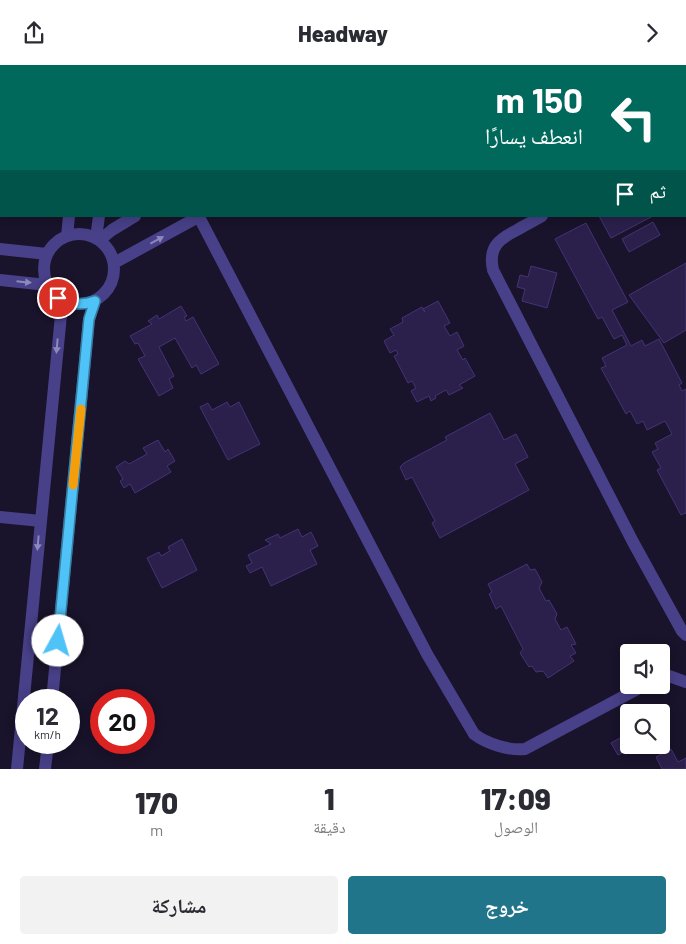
<!DOCTYPE html>
<html lang="ar">
<meta charset="utf-8">
<style>
body{margin:0;font-family:Barlow,"Noto Naskh Arabic",sans-serif;background:#f2f2f3;color:#2b2b33;direction:rtl;height:100vh;display:flex;flex-direction:column;font-size:19px;white-space:nowrap}
*{box-sizing:border-box;margin:0}
p{font-size:16px;color:#7c7c81}
.icon{flex:none;width:28px;height:28px;fill:none;stroke:currentColor;stroke-width:2;stroke-linecap:round;stroke-linejoin:round}
.map{position:relative;height:704px;overflow:hidden;direction:ltr}
.drawer{display:flex;flex-direction:column;background:#fff;flex:1}
.drawer>*{flex:none}
.top-card{position:absolute;left:0px;top:0px;width:686px;height:152px;box-shadow:0 2px 12px #0003;direction:rtl;background:#00695c;color:#fff;overflow:hidden}
.tools{position:absolute;left:620px;top:579px;display:grid;gap:10px}
.tools a{display:grid;place-items:center;width:50px;height:50px;border-radius:5px;background:#fff;box-shadow:0 2px 12px #0003;font-size:25px}
.speed{position:absolute;left:15px;top:624px;display:flex;gap:10px;font-size:25px;font-weight:700;text-align:center}
.speed>*{display:grid;place-content:center;width:65px;height:65px;border-radius:50%;background:#fff;box-shadow:0 2px 12px #0003;line-height:1}
.speed small{font-size:12px;font-weight:400}
.speed .limit{border:8px solid #d22;background:#fff;color:#111}
.pin{position:absolute;display:grid;place-items:center;width:42px;height:42px;color:#fff;margin:-21px;border:2px solid #fff;border-radius:50%;box-shadow:0 1px 5px #0007}
.me{position:absolute;width:55px;margin:-28px;rotate:6deg;stroke-linejoin:round;filter:drop-shadow(0 0 4px #0008)}
.turn{display:flex;align-items:center;gap:18px;height:105px;padding:0 20px;font-size:22px}
.turn .icon{width:65px;height:65px;stroke-width:2.5}
.turn b{display:block;font-size:35px;line-height:42px}
.then{display:flex;align-items:center;height:48px;padding:0 20px;background:#0003;gap:10px;font-size:19px}
.eta{display:flex;justify-content:space-evenly;align-items:center;height:85px;text-align:center}
.eta b{font-size:30px;font-weight:800;line-height:35px}
.cta{display:flex;gap:10px;margin-top:auto;padding:10px 20px}
.cta a{flex:1;height:58px;border-radius:5px;background:#21758a;color:#fff;font-size:20px;font-weight:800;line-height:58px;text-align:center}
.cta a+a{background:#f2f2f3;color:#2b2b33}
header{display:flex;justify-content:space-between;align-items:center;height:65px;padding:0 20px;background:#fff;font-size:22px;font-weight:800}
.map>svg:first-child{display:block}
.building{fill:#2b204b;stroke:#453376}
.lines{fill:none;stroke-linecap:round;stroke-linejoin:round}
.minor{stroke:#484088;stroke-width:12}
.oneway{fill:#8e88bd}
.route-casing{stroke:#337fa1;stroke-width:12}
.route{stroke:#4fc3f7;stroke-width:9}
.slow{stroke:#f59e0b;stroke-width:9}
</style>
<header><svg class="icon" aria-label="forward" viewBox="0 0 24 24"><path d="M9 5l7 7-7 7"/></svg>Headway<svg class="icon" aria-label="share" viewBox="0 0 24 24"><path d="M12 15V3M7 8l5-5 5 5M5 13v7h14v-7"/></svg></header>
<div class="map">
<svg width="686" height="704" viewBox="0 0 686 704">
<rect width="100%" height="100%" fill="#19132b"/>
<path class="building" d="M192 0H221L222 1H190Z
M255 0H289L287 1H252Z
M685 20H686V44H685Z
M686 102V134H685V103Z
M599 151H653L611 173Z
M653 157 660 170 629 187 622 174Z
M586 158 628 237 612 245 631 281 642 275 645 281 659 274 682 318 679 320 682 326 686 324V449L685 448 681 450 657 405 661 403 652 387 658 384 655 378 672 369 665 356 647 365 643 356 637 359 630 346 626 349 601 303 606 301 602 293 627 280 622 270 614 274 602 252 598 254 555 174Z
M686 198V265L664 278 629 230Z
M531 201 557 208 547 243 522 236 525 224 517 222 520 210 528 212Z
M438 236 450 258 444 261 450 271 457 267 464 281 457 285 463 295 465 293 475 311 459 320 463 323 449 330 446 325 435 331 436 333 431 336 429 331 417 337 411 326 416 323 412 316 408 318 394 291 398 289 396 285 390 288 384 276 394 270 390 264 403 257 402 253 422 242 425 247 423 244Z
M181 241 187 251 184 252 186 256 193 252 219 299 201 309 196 300 192 303 175 273 159 282 174 311 169 314 173 323 159 331 138 294 145 291 138 278 135 279 130 271 152 259 148 256 157 250 159 254Z
M227 337 230 342 239 337 260 379 228 395 200 342 208 338 212 345Z
M490 348 504 375 516 369 528 392 515 399 529 425 440 473 432 458 435 456 412 412 406 415 400 402 404 398 447 375 445 372Z
M158 375 165 387 168 384 175 396 167 401 171 407 135 428 130 419 124 423 120 416 123 414 116 402 125 396 129 399 147 389 143 383Z
M298 464 302 472 311 467 318 481 310 485 317 499 271 521 262 502 250 508 246 501 252 498 248 490 271 479 265 475 278 469 280 473Z
M182 474 197 505 162 523 147 493 159 487 161 491 170 486 168 482Z
M527 499 530 505 535 504 542 517 539 523 546 536 549 535 557 549 555 554 561 565 567 562 576 579 571 580 576 588 570 591 574 596 548 613 543 606 536 607 532 601 529 602 520 588 523 584 501 541 496 544 489 529 492 527 488 519Z
M629 668V680H637L618 690 611 678Z
M671 684 678 697 686 693V704H662L656 692Z"/>
<g class="lines">
<path class="minor" d="M587 0 588 1
M611 0V1
M84 1 85 0
M114 1 115 0
M416 1 418 0
M479 1 481 0
M685 75H686
M542 151C534 156 525 160 517 165 499 174 488 182 493 205L633 477 682 566 686 570
M199 152 427 589 474 669C487 679 510 686 525 684L645 620
M44 204a35 35 0 1 1 70 0a35 35 0 1 1-70 0Z
M67 171 69 151
M96 173 99 151
M100 175 112 165 135 151
M0 184 47 189
M114 198 200 151
M0 215 47 220
M0 452 41 456
M661 612 669 611 686 617
M52 635 89 255 95 236
M17 704 61 250 59 233
M45 704 48 678"/>
</g>
<defs><path id="oneway-solid" d="M-6-.8H1V-3.2L6.5 0L1 3.2V.8H-6Z" transform="scale(1.25)"/></defs>
<g class="oneway">
<use href="#oneway-solid" transform="translate(157 175) rotate(-28)"/>
<use href="#oneway-solid" transform="translate(24 217) rotate(6)"/>
<use href="#oneway-solid" transform="translate(57 281) rotate(95)"/>
<use href="#oneway-solid" transform="translate(38 478) rotate(95)"/>
</g>
<g class="lines">
<defs>
<path id="route" d="M58 576 89 254 95 236C81 241 71 239 58 233"/>
</defs>
<use href="#route" class="route-casing"/>
<use href="#route" class="route"/>
<path class="slow" d="M73 420 81 344"/>
</g>
</svg>
<div class="tools">
<a><svg class="icon" aria-label="sound" viewBox="0 0 24 24"><path d="M4 9h4l5-4v14l-5-4H4zM17 9q2 3 0 6"/></svg></a>
<a><svg class="icon" aria-label="search" viewBox="0 0 24 24"><circle cx="10" cy="10" r="6"/><path d="M15 15l6 6"/></svg></a>
</div>
<div class="speed"><div>12<small>km/h</small></div><div class="limit">20</div></div>
<div class="pin" style="left:58px;top:233px;background:#d93025"><svg class="icon" aria-label="arrive" viewBox="0 0 24 24"><path d="M6 21V4h12l-3 4 3 4H6"/></svg></div>
<svg class="me" style="left:58px;top:576px" viewBox="-20 -20 40 40"><circle r="19" fill="#fff"/><path d="M0-13L10 11 0 6-10 11z" fill="#4fc3f7"/></svg>
<div class="top-card">
<div class="turn"><svg class="icon" aria-label="left" viewBox="0 0 24 24"><path d="M17 20v-9H6M10 6l-5 5 5 5"/></svg><div><b>150 m</b>انعطف يسارًا</div></div>
<div class="then">ثم<svg class="icon" aria-label="arrive" viewBox="0 0 24 24"><path d="M6 21V4h12l-3 4 3 4H6"/></svg></div>
</div>
</div>
<section class="drawer">
<div class="eta">
<div><b>17:09</b><p>الوصول</p></div>
<div><b>1</b><p>دقيقة</p></div>
<div><b>170</b><p>m</p></div>
</div>
<div class="cta"><a>خروج</a><a>مشاركة</a></div>
</section>
